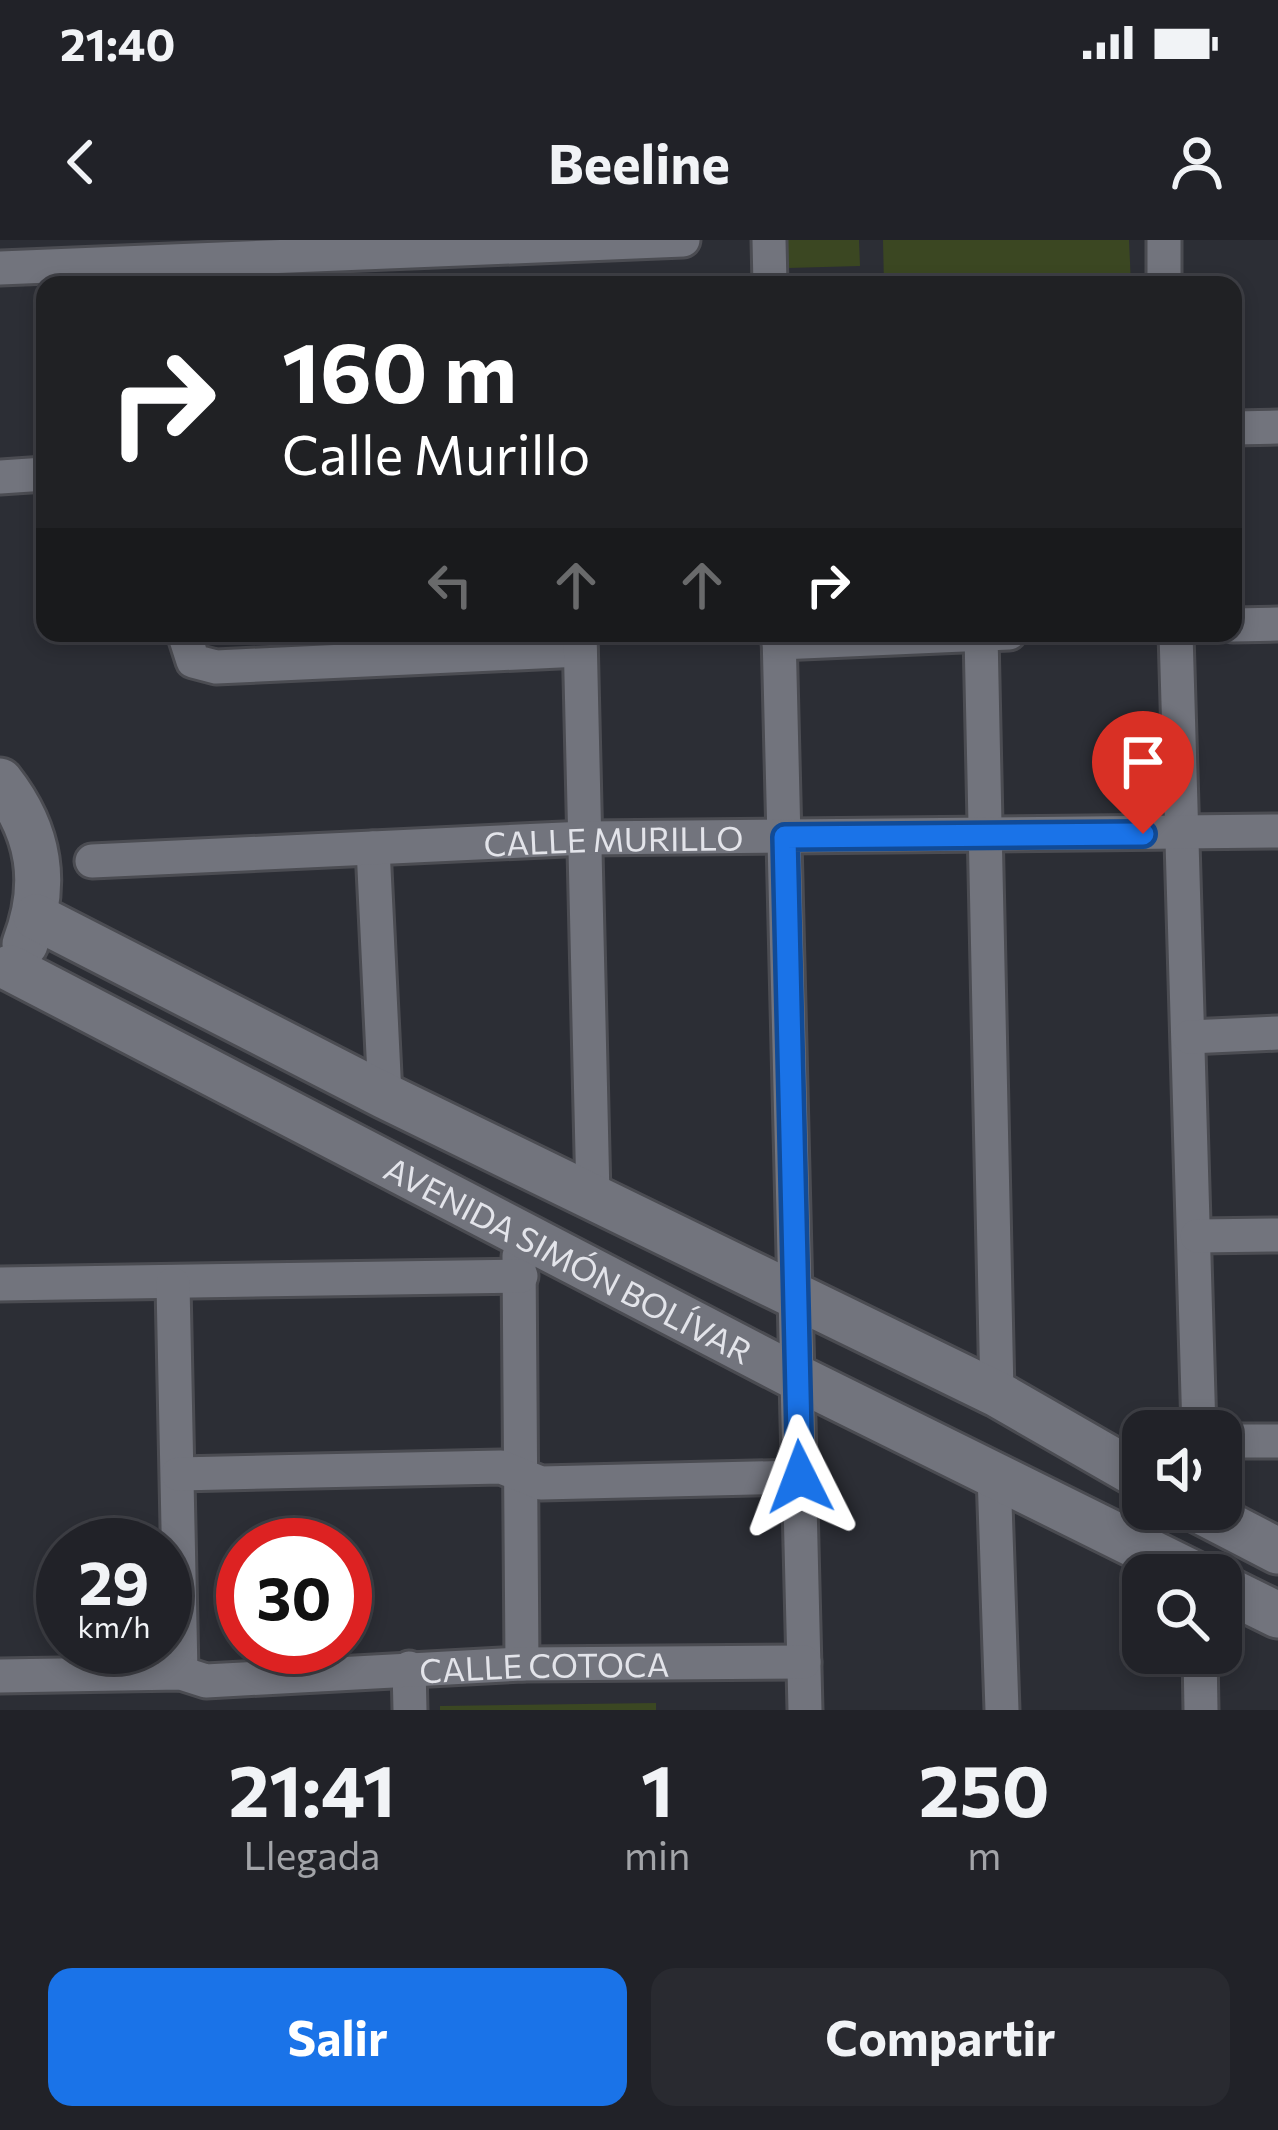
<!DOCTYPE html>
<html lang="es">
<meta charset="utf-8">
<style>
body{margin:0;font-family:Commissioner,sans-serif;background:#292a30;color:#f1f3f6;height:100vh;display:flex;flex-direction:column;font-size:45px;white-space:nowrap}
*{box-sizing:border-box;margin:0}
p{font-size:39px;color:#a2a4a8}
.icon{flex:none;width:66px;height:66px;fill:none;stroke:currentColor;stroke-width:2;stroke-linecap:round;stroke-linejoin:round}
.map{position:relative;height:1470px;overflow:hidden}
.drawer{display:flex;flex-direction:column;background:#212228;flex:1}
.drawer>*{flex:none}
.banner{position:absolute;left:36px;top:36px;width:1206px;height:366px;border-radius:24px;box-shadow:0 6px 18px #0003,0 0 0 3px #3e3f45;background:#202124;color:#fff;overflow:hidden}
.tools{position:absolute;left:1122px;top:1170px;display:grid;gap:24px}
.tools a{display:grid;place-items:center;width:120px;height:120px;border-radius:24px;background:#212228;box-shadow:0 6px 18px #0003,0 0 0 3px #3e3f45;font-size:60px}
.speed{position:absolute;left:36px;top:1278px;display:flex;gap:24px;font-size:60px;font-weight:700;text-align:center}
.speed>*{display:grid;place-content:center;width:156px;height:156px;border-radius:50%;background:#212228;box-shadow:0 6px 18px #0003,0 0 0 3px #3e3f45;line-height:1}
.speed small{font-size:30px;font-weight:400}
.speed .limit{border:18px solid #d22;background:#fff;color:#111}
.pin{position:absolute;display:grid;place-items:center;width:102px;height:102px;color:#fff;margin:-123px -51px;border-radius:50% 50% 50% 0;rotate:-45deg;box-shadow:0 0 12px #0007}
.pin .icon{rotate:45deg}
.me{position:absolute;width:132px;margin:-66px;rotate:357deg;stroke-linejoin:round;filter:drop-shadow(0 0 9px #0008)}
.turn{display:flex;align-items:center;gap:42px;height:252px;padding:0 48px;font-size:54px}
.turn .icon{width:156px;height:156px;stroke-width:2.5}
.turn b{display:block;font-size:84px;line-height:102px}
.lanes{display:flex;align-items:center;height:114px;padding:0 48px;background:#0003;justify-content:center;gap:60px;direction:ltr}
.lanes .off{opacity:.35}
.eta{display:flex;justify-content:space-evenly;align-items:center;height:204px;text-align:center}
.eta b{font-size:72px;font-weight:700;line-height:84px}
.primary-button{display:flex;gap:24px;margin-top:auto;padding:24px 48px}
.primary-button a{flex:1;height:138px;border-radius:24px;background:#1a73e8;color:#fff;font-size:48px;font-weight:700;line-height:138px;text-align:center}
.primary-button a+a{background:#292a30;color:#f1f3f6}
.status{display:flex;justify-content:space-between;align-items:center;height:84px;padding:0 60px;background:#212228;direction:ltr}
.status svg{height:33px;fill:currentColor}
header{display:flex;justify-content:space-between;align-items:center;height:156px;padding:0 48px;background:#212228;font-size:54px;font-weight:700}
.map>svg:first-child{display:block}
.green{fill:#3b4722}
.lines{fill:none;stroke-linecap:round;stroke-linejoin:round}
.street-casing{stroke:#4b4c52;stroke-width:39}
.secondary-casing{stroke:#4b4c52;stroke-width:51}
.street{stroke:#72747d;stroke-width:33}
.secondary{stroke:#72747d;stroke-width:45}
.route-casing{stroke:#114b97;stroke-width:30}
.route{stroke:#1a73e8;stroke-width:21}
.labels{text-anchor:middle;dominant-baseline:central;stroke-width:12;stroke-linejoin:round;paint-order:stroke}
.street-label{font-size:33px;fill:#e3e4ea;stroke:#15161a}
</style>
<div class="status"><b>21:40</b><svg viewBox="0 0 49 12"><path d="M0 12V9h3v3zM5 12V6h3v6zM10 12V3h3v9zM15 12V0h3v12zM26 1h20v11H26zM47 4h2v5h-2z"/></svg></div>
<header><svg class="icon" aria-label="back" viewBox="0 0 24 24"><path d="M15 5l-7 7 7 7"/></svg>Beeline<svg class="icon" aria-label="person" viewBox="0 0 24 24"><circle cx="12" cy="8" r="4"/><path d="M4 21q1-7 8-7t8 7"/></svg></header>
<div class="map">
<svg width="1278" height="1470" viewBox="0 0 1278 1470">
<rect width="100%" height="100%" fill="#2c2e35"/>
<path class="green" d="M788 0H859L860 26 788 28Z
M883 0H1129L1131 45H884Z
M656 1463V1470H440V1466Z"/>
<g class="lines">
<defs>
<g id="street">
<path d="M769 0 770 45"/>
<path d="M1164 0V45"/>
<path d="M0 28 683 0"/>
<path d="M1233 188 1278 187"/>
<path d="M0 237 45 234"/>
<path d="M1233 385 1278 384"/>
<path d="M184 393 193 421 216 427 580 410"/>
<path d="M580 393 593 956"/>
<path d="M779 393 805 1470"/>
<path d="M1176 393 1199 1191"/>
<path d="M981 394 997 1154"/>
<path d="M779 403 1009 393"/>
<path d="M373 608 385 856"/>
<path id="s1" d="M92 621 586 598 1278 591"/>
<path d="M1189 797 1278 793"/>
<path d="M1197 996 1278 995"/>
<path d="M519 1016 522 1424"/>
<path d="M0 1044 521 1036"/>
<path d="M173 1044 181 1433"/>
<path d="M1221 1201H1278"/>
<path d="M178 1234 501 1227 541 1243 800 1237"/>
<path d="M994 1234 1002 1470"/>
<path d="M1200 1413 1201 1470"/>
<path d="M409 1428 410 1470"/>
<path id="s2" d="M0 1436 181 1433 206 1441 522 1424 804 1422"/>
</g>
<g id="secondary">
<path d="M0 541C40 592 48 644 25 704"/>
<path d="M36 677 385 856 997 1154 1143 1238"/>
<path id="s3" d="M10 728 794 1136 1196 1335"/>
<path d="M1197 1269 1278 1311"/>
<path d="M1221 1347 1278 1375"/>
</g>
</defs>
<use href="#street" class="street-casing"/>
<use href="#secondary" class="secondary-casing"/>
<use href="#street" class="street"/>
<use href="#secondary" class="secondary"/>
</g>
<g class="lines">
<defs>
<path id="route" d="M800 1237 785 597 1143 594"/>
</defs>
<use href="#route" class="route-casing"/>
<use href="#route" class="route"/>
</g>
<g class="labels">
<g class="street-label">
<text stroke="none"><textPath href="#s1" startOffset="522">CALLE MURILLO</textPath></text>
<text stroke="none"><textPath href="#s3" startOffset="630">AVENIDA SIMÓN BOLÍVAR</textPath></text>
<text stroke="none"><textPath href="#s2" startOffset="546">CALLE COTOCA</textPath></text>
</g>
</g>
</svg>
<div class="tools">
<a><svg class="icon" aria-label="sound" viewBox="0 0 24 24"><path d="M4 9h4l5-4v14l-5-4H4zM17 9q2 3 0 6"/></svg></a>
<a><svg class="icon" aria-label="search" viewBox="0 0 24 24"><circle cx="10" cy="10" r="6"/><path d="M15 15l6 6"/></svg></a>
</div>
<div class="speed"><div>29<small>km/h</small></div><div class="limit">30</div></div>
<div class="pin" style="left:1143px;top:594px;background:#d93025"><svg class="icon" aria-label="arrive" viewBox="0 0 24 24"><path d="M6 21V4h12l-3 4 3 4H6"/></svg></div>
<svg class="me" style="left:800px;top:1237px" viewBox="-20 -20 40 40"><path d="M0-17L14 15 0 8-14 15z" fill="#1a73e8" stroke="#fff" stroke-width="4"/></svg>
<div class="banner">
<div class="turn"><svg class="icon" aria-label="right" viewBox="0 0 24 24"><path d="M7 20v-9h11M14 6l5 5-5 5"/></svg><div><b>160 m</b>Calle Murillo</div></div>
<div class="lanes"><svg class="icon off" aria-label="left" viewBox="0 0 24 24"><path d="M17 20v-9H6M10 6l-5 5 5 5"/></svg><svg class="icon off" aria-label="ahead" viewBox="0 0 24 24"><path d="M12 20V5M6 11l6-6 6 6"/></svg><svg class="icon off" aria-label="ahead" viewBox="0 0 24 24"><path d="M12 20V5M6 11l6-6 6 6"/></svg><svg class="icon" aria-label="right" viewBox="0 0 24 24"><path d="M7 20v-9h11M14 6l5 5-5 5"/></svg></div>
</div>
</div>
<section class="drawer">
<div class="eta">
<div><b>21:41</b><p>Llegada</p></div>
<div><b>1</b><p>min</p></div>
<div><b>250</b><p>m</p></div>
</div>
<div class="primary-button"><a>Salir</a><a>Compartir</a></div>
</section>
